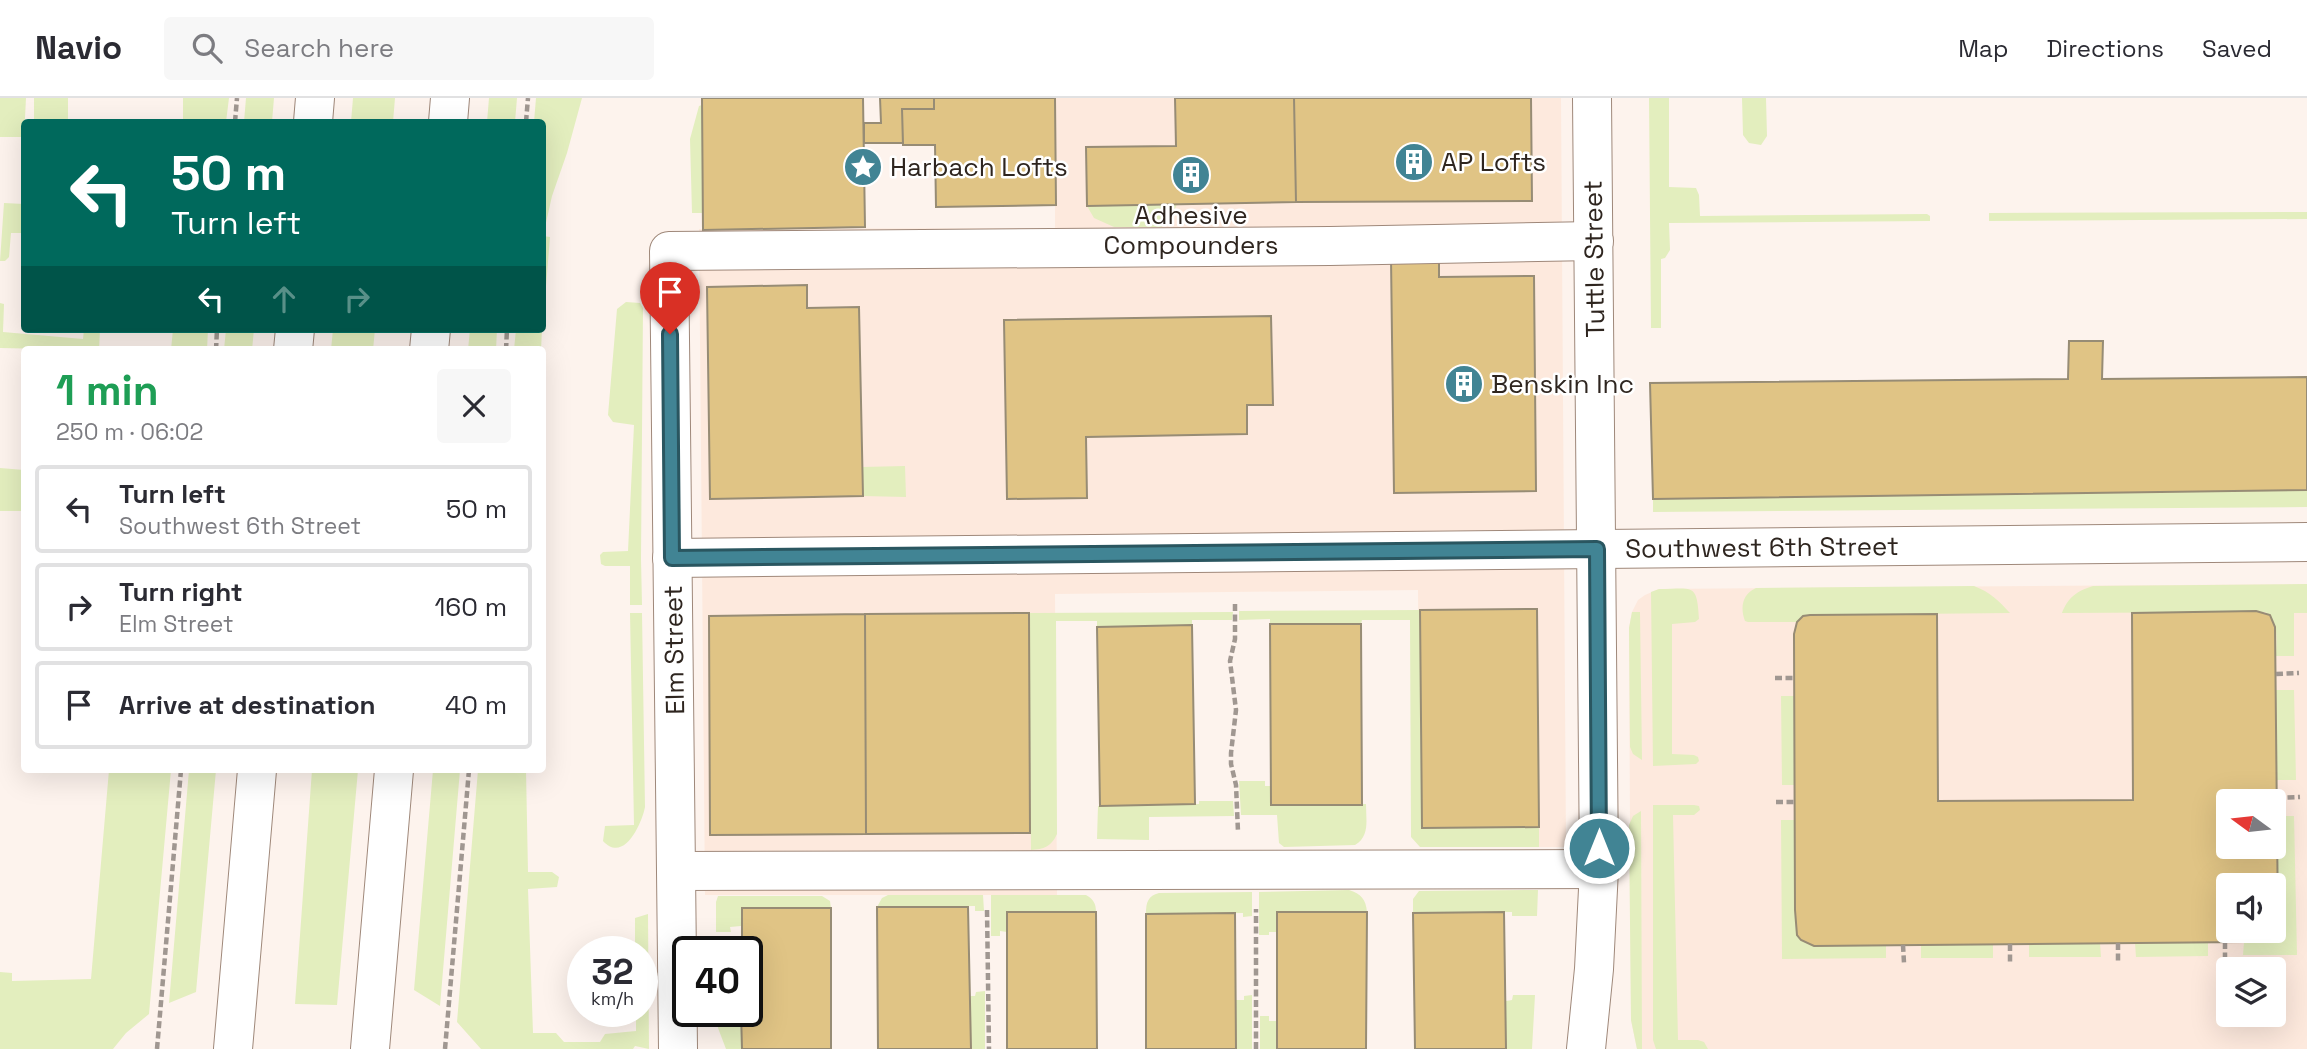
<!DOCTYPE html>
<meta charset="utf-8">
<style>
body{margin:0;font-family:"Space Grotesk",sans-serif;background:#f7f7f7;color:#2b2b33;height:100vh;display:flex;flex-direction:column;font-size:26px;white-space:nowrap}
*{box-sizing:border-box;margin:0}
p{font-size:23px;color:#7c7c81}
.icon{flex:none;width:38px;height:38px;fill:none;stroke:currentColor;stroke-width:2;stroke-linecap:round;stroke-linejoin:round}
.map{position:relative;flex:1;overflow:hidden}
.side{position:absolute;left:21px;top:248px;width:525px;height:427px;display:flex;flex-direction:column;background:#fff;border-radius:7px;box-shadow:0 7px 28px #0002}
.side>*{flex:none}
.guide{position:absolute;left:21px;top:21px;width:525px;height:214px;border-radius:7px;box-shadow:0 7px 28px #0002;background:#00695c;color:#fff;overflow:hidden}
.needle{width:46px;rotate:285deg}
.tools{position:absolute;left:2216px;top:691px;display:grid;gap:14px}
.tools a{display:grid;place-items:center;width:70px;height:70px;border-radius:7px;background:#fff;box-shadow:0 7px 28px #0002;font-size:35px}
.speed{position:absolute;left:567px;top:838px;display:flex;gap:14px;font-size:35px;font-weight:700;text-align:center}
.speed>*{display:grid;place-content:center;width:91px;height:91px;border-radius:50%;background:#fff;box-shadow:0 7px 28px #0002;line-height:1}
.speed small{font-size:18px;font-weight:400}
.speed .limit{border:4px solid #111;border-radius:10px;background:#fff;color:#111}
.pin{position:absolute;display:grid;place-items:center;width:60px;height:60px;color:#fff;margin:-72px -30px;border-radius:50% 50% 50% 0;rotate:-45deg;box-shadow:0 0 7px #0007}
.pin .icon{rotate:45deg}
.me{position:absolute;width:77px;margin:-38px;rotate:0deg;stroke-linejoin:round;filter:drop-shadow(0 0 5px #0008)}
.turn{display:flex;align-items:center;gap:24px;height:147px;padding:0 35px;font-size:32px}
.turn .icon{width:91px;height:91px;stroke-width:2.5}
.turn b{display:block;font-size:49px;line-height:60px}
.lanes{display:flex;align-items:center;height:66px;padding:0 35px;background:#0003;justify-content:center;gap:35px;direction:ltr}
.lanes .off{opacity:.35}
.round{display:grid;place-items:center;flex:none;width:74px;height:74px;border-radius:7px;background:#f7f7f7}
.overview{display:flex;align-items:center;justify-content:space-between;height:119px;padding:0 35px}
h1{font-size:42px;font-weight:700;line-height:52px;color:#1e9e55}
ul{padding:0;list-style:none}
li{display:flex;align-items:center;gap:21px;height:88px;margin:0 14px 10px;padding:0 21px;border:4px solid #e1e1e2;border-radius:7px}
li div{flex:1}
li b{display:block;font-size:26px}
li em{font-style:normal}
header{display:flex;align-items:center;gap:42px;box-sizing:border-box;height:98px;padding:0 35px;background:#fff;border-bottom:2px solid #e1e1e2}
header strong{font-size:33px}
nav{display:flex;gap:38px;margin-inline-start:auto;font-size:24px}
.search{width:490px;height:63px;background:#f7f7f7;display:flex;align-items:center;gap:18px;box-sizing:border-box;padding:0 24px;border-radius:7px;color:#7c7c81;font-size:26px}
.map>svg:first-child{display:block}
.built{fill:#fde9dd;fill-rule:evenodd}
.green{fill:#e3eebe}
.building{fill:#e0c485;stroke:#978c75;stroke-width:2;fill-rule:evenodd}
.lines{fill:none;stroke-linecap:round;stroke-linejoin:round}
.minor-casing{stroke:#9f887a;stroke-width:40}
.major-casing{stroke:#9f887a;stroke-width:40}
.path{stroke:#a09791;stroke-width:4.5;stroke-dasharray:7 3.5;stroke-linecap:butt}
.minor{stroke:#fff;stroke-width:38}
.major{stroke:#fff;stroke-width:38}
.route-casing{stroke:#2a5660;stroke-width:18}
.route{stroke:#418494;stroke-width:12}
.labels{text-anchor:middle;dominant-baseline:central;stroke-width:5;stroke-linejoin:round;paint-order:stroke}
.poi-label{font-size:26px;fill:#2e251f;stroke:#fff;text-anchor:start}
.street-label{font-size:26px;fill:#2e251f;stroke:#fff}
</style>
<header>
<strong>Navio</strong>
<div class="search"><svg class="icon" aria-label="search" viewBox="0 0 24 24"><circle cx="10" cy="10" r="6"/><path d="M15 15l6 6"/></svg>Search here</div>
<nav><a>Map</a><a>Directions</a><a>Saved</a></nav>
</header>
<div class="map">
<svg width="2307" height="951" viewBox="0 0 2307 951">
<rect width="100%" height="100%" fill="#fdf3ed"/>
<path class="built" d="M1055 0H1561L1566 749H1420L1418 492 1055 496 1057 797H705L699 131 1055 130Z
M2307 486V951H1637L1631 922 1629 530 1632 514 1638 502 1645 497 1659 491ZM2228 704H2273V749H2228ZM2228 788H2273V833H2228ZM2228 872H2273V917H2228Z"/>
<path class="green" d="M0 0H26L24 39H0Z
M34 0H68V24H34Z
M183 0H229L226 24H183Z
M246 0H274L272 24H244Z
M353 0H395L393 24H351Z
M489 0H517L515 24H487Z
M536 0H582L567 55 552 98 543 138 550 139 543 225 542 24H534Z
M1649 0H1669V89L1696 90 1699 97 1700 118 1927 116 1930 118V123L1669 125 1670 152 1665 160 1661 161V230H1651Z
M1742 0H1766L1767 38 1761 47 1749 45 1743 37Z
M702 7 703 115H692L690 41 699 8Z
M4 105 24 106V135H11L9 159 5 163H0Z
M1177 106 1170 123 1161 129H1114L1094 120 1087 108Z
M2307 114V121L1989 123V115Z
M626 204 640 205 643 210 641 461 642 507H630V468H605L601 466 600 457 603 454 628 453 634 327 613 324 608 317 617 211Z
M0 205 4 206 3 234 83 241 84 231H100L99 252 0 250Z
M173 231H208L207 252H171Z
M226 231H254L252 252H224Z
M333 231H375L373 252H331Z
M470 231H497L496 252H468Z
M516 231H542L541 252H514Z
M905 368 906 399 863 398 862 369Z
M0 370 24 372V413H0Z
M2307 392V409L1653 414V401Z
M2307 486V515H2294V558H2276C2276 543 2280 523 2265 514L2062 515C2068 499 2077 493 2093 488Z
M1974 488C1990 494 1999 503 2010 515L1810 517 1803 518 1797 524H1748L1745 523C1740 510 1742 496 1756 490Z
M1659 491C1693 491 1697 484 1699 521L1695 524 1672 526V656L1694 657 1698 659 1699 663 1696 666 1653 668 1651 494Z
M1420 512 1423 730 1539 729V749H1420L1411 739V731L1410 522H1362L1361 526H1270V521L1239 522V513Z
M1233 514 1232 522H1192V527L1097 529V523H1056L1057 736C1051 749 1044 751 1031 752L1029 515Z
M1632 514H1640L1642 662 1633 656 1630 649 1629 530Z
M630 515H642L645 709C642 725 624 766 603 743L605 728 634 727Z
M2276 592H2294L2296 682H2277Z
M1781 598H1794L1795 687H1782Z
M109 672H171L149 916 126 935 113 951H0V874L12 875V883L91 881Z
M189 672H216L196 894 169 905Z
M312 672H358L337 907 295 906Z
M433 672H460L440 908 414 892Z
M478 672H526L528 774H552L559 779 557 789 528 791 533 935H556L564 944H600L605 936 636 933V914H642V854H635V820L648 816 649 951 635 948 633 951H481L457 924Z
M1239 683H1265V688H1271L1272 707 1366 706C1366 722 1370 738 1355 747L1284 749 1279 745 1277 717H1241Z
M1199 703H1233L1234 718 1149 719V742L1097 741 1098 708 1199 706Z
M1653 707H1694L1699 708 1700 712 1694 717H1673L1678 942H1698L1704 944 1708 951H1656L1653 942Z
M1641 713 1642 951H1637L1631 922 1629 727 1633 718Z
M2277 718H2294L2297 857H2243L2244 844C2261 844 2273 844 2278 825Z
M1781 722H1795L1796 830 1801 842 1814 848 1886 847V860L1782 861Z
M1349 792C1361 796 1366 801 1367 814H1277V834H1269V837H1259V794Z
M1538 792 1537 818H1512V814L1413 815V801L1419 793Z
M1252 794V818L1243 819V815L1146 816C1146 804 1148 798 1159 795Z
M888 797H983L984 813H975V808L877 809 882 800Z
M991 797H1086C1093 801 1096 805 1096 814H1007V834L1000 833V838H991Z
M718 798H822L830 803 831 810H742L741 828 730 829 731 834H716V804Z
M2100 845 2101 859H2029V846Z
M2135 845H2208V858L2136 859Z
M1993 846V860H1921V847Z
M985 893V951H971L970 898H975L976 894Z
M1252 897V951H1236V902H1244V898Z
M1513 897H1535L1532 951H1506V903L1512 902Z
M717 914H731L732 919H741L742 951H726L718 930Z
M1260 918H1269V923H1277V951H1260Z"/>
<path class="building" d="M702 0H863L865 129 703 132Z
M880 0H934V11H902L903 45H864V25H881Z
M934 0H1055L1056 107 936 109 935 47H903L902 11H934Z
M1175 0H1294L1296 104 1087 108 1086 49 1176 48Z
M1294 0H1531L1532 103 1296 104Z
M1439 159V179L1534 178 1536 393 1394 395 1391 160Z
M807 187V210L859 209 863 398 710 401 707 189Z
M1271 218 1273 307H1247V336L1086 339 1087 400 1007 401 1004 222Z
M2069 243H2103L2102 281 2307 279V392L1653 401 1650 285 2068 281Z
M1537 511 1539 729 1422 730 1420 512Z
M2256 513 2270 517 2275 529 2278 825 2273 839 2259 844H2244L1921 847 1814 848 1801 842 1797 837 1795 812 1794 536 1797 524 1803 518 1810 517 1937 516 1938 703 2133 702 2132 515ZM2228 704H2273V749H2228ZM2228 788H2273V833H2228Z
M1029 515 1030 735 866 736 865 516Z
M865 516 866 736 710 737 709 518Z
M1270 526H1361L1362 707H1271Z
M1192 527 1195 706 1100 708 1097 529Z
M877 809H968L971 951H878Z
M742 810H831V951H742L741 914H747V854H742Z
M1007 814H1096L1097 951H1007Z
M1277 814H1367L1366 951H1277Z
M1504 814 1506 951H1415L1413 815Z
M1235 815 1236 951H1146V816Z"/>
<g class="lines">
<defs>
<g id="minor">
<path id="s1" d="M672 460 2307 444"/>
<path d="M677 773 1599 771"/>
<path d="M678 951 669 153 1330 148 1594 143"/>
<path d="M1586 951 1594 871 1599 771 1592 0"/>
</g>
<path id="major" d="M313 24 315 0
M448 24 450 0
M293 252 295 231
M429 252 431 231
M233 951 257 672
M370 951 394 672"/>
</defs>
<use href="#minor" class="minor-casing"/>
<use href="#major" class="major-casing"/>
<path class="path" d="M235 24 237 0
M526 24 528 0
M216 252 217 231
M506 252 507 231
M1235 506V541L1230 563 1236 612 1231 655V666L1236 687 1238 734
M2276 576 2299 575
M1775 580H1794
M2277 700 2300 699
M1776 704H1795
M987 812 989 951
M2225 844V863
M2118 845V864
M2010 846V865
M1903 847 1904 865
M157 951 181 672
M445 951 469 672
M1256 951V811"/>
<use href="#minor" class="minor"/>
<use href="#major" class="major"/>
</g>
<g class="lines">
<defs>
<path id="route" d="M670 236 672 460 1597 451 1599 750"/>
</defs>
<use href="#route" class="route-casing"/>
<use href="#route" class="route"/>
</g>
<defs>
<symbol id="building-disc" viewBox="-11 -11 22 22"><circle r="9.5" fill="#418494" stroke="#fff"/><path d="M-4-6H4V6H1V3H-1V6H-4ZM-2.5-4.3h1.7v1.8h-1.7ZM.8-4.3h1.7v1.8H.8ZM-2.5-1h1.7V.8h-1.7ZM.8-1h1.7V.8H.8Z" fill="#fff"/></symbol>
<symbol id="sight-disc" viewBox="-11 -11 22 22"><circle r="9.5" fill="#418494" stroke="#fff"/><path d="M0-6L1.8-2.2L6-1.7L2.9 1.2L3.7 5.4L0 3.3L-3.7 5.4L-2.9 1.2L-6-1.7L-1.8-2.2Z" fill="#fff"/></symbol>
</defs>
<g fill-rule="evenodd">
<use href="#building-disc" x="1392" y="42" width="44" height="44"/>
<use href="#sight-disc" x="841" y="47" width="44" height="44"/>
<use href="#building-disc" x="1169" y="55" width="44" height="44"/>
<use href="#building-disc" x="1442" y="264" width="44" height="44"/>
</g>
<g class="labels">
<g class="poi-label">
<text x="1441" y="64">AP Lofts</text>
<text x="890" y="69">Harbach Lofts</text>
<text x="1191" y="117" text-anchor="middle">Adhesive<tspan x="1191" dy="30">Compounders</tspan></text>
<text x="1491" y="286">Benskin Inc</text>
</g>
<g class="street-label">
<text transform="translate(1594 161) rotate(-91)">Tuttle Street</text>
<text stroke="none"><textPath href="#s1" startOffset="1090">Southwest 6th Street</textPath></text>
<text transform="translate(674 552) rotate(-91)">Elm Street</text>
</g>
</g>
</svg>
<div class="tools">
<a><svg class="needle" viewBox="-14 -14 28 28"><path d="M0-13l5 13h-10z" fill="#e53935"/><path d="M0 13l5-13h-10z" fill="#7c7c81"/></svg></a>
<a><svg class="icon" aria-label="sound" viewBox="0 0 24 24"><path d="M4 9h4l5-4v14l-5-4H4zM17 9q2 3 0 6"/></svg></a>
<a><svg class="icon" aria-label="layers" viewBox="0 0 24 24"><path d="M12 4l9 5-9 5-9-5zM3 14l9 5 9-5"/></svg></a>
</div>
<div class="speed"><div>32<small>km/h</small></div><div class="limit">40</div></div>
<div class="pin" style="left:670px;top:236px;background:#d93025"><svg class="icon" aria-label="arrive" viewBox="0 0 24 24"><path d="M6 21V4h12l-3 4 3 4H6"/></svg></div>
<svg class="me" style="left:1599px;top:750px" viewBox="-20 -20 40 40"><circle r="17" fill="#418494" stroke="#fff" stroke-width="3"/><path d="M0-11L8 9 0 5-8 9z" fill="#fff"/></svg>
<div class="guide">
<div class="turn"><svg class="icon" aria-label="left" viewBox="0 0 24 24"><path d="M17 20v-9H6M10 6l-5 5 5 5"/></svg><div><b>50 m</b>Turn left</div></div>
<div class="lanes"><svg class="icon" aria-label="left" viewBox="0 0 24 24"><path d="M17 20v-9H6M10 6l-5 5 5 5"/></svg><svg class="icon off" aria-label="ahead" viewBox="0 0 24 24"><path d="M12 20V5M6 11l6-6 6 6"/></svg><svg class="icon off" aria-label="right" viewBox="0 0 24 24"><path d="M7 20v-9h11M14 6l5 5-5 5"/></svg></div>
</div>
<section class="side">
<div class="overview"><div><h1>1 min</h1><p>250 m · 06:02</p></div><a class="round"><svg class="icon" aria-label="close" viewBox="0 0 24 24"><path d="M6 6l12 12M18 6L6 18"/></svg></a></div>
<ul>
<li><svg class="icon" aria-label="left" viewBox="0 0 24 24"><path d="M17 20v-9H6M10 6l-5 5 5 5"/></svg><div><b>Turn left</b><p>Southwest 6th Street</p></div><em>50 m</em></li>
<li><svg class="icon" aria-label="right" viewBox="0 0 24 24"><path d="M7 20v-9h11M14 6l5 5-5 5"/></svg><div><b>Turn right</b><p>Elm Street</p></div><em>160 m</em></li>
<li><svg class="icon" aria-label="arrive" viewBox="0 0 24 24"><path d="M6 21V4h12l-3 4 3 4H6"/></svg><div><b>Arrive at destination</b></div><em>40 m</em></li>
</ul>
</section>
</div>
